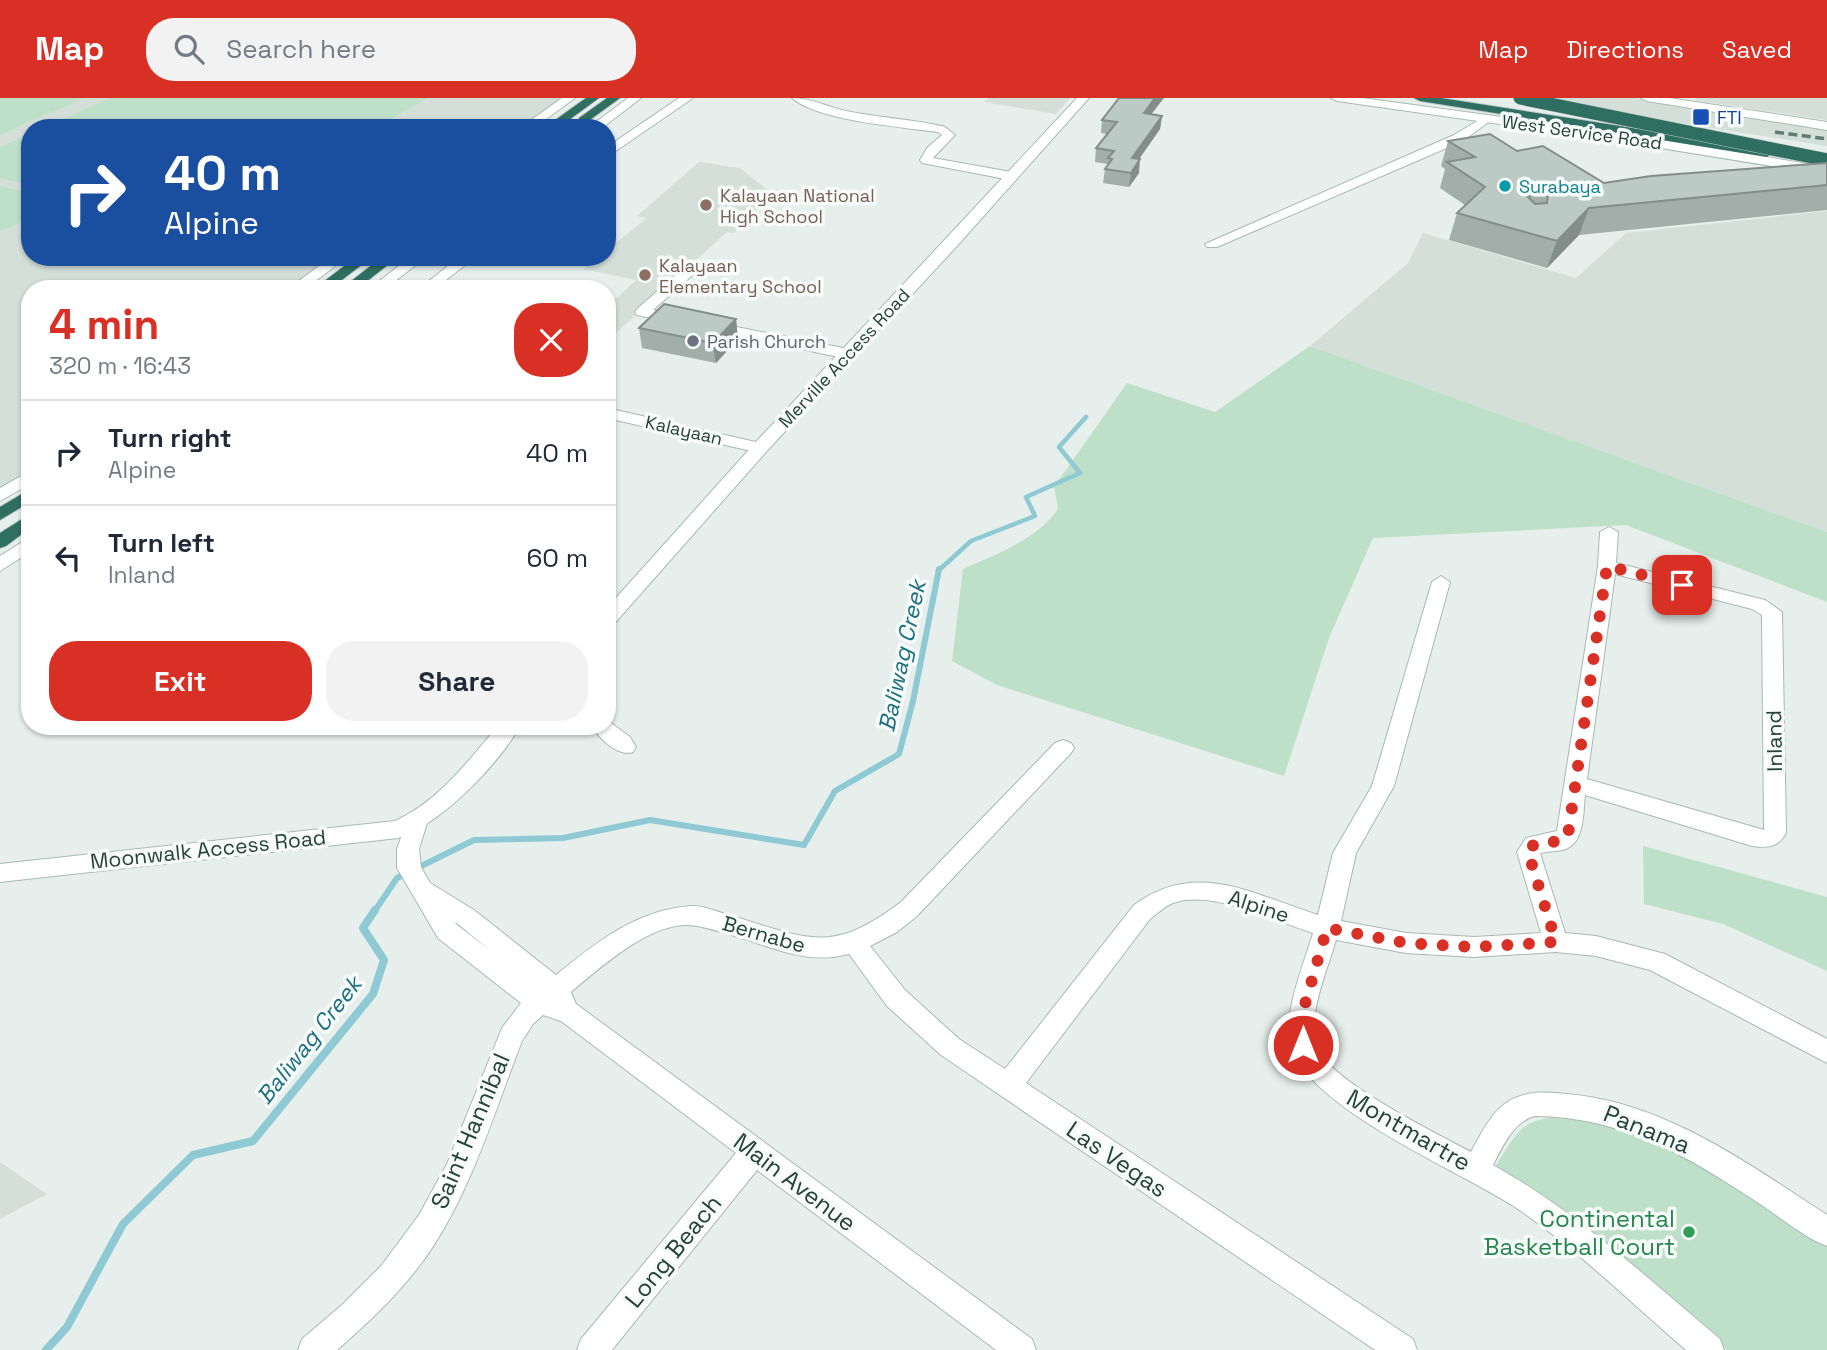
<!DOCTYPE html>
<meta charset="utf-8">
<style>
body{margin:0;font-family:"Space Grotesk",sans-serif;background:#f2f2f3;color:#1f2937;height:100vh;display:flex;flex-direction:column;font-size:26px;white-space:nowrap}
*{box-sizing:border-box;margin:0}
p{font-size:23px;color:#747a83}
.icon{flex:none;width:38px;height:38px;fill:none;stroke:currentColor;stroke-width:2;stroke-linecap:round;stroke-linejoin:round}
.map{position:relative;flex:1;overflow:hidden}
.panel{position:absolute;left:21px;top:182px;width:595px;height:455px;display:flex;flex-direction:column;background:#fff;border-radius:28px;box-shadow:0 2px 5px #0004}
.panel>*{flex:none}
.hud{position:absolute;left:21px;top:21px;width:595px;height:147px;border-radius:28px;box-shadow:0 2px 5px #0004;background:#1a4fa0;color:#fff;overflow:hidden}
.pin{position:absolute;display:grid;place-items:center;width:60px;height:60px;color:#fff;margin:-30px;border-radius:14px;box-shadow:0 4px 10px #0006}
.me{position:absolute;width:77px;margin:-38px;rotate:0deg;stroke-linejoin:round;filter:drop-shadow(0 0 5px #0008)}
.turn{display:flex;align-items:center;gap:24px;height:147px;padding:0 28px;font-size:32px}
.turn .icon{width:91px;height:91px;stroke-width:2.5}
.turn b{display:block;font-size:49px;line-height:60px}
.round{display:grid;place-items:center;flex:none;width:74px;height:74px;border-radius:28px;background:#f2f2f3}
.head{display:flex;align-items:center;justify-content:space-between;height:119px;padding:0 28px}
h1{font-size:42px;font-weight:600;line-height:52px;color:#d93025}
.primary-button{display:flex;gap:14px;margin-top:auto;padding:14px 28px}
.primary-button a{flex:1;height:80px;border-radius:28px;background:#d93025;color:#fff;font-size:28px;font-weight:600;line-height:80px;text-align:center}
.primary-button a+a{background:#f2f2f3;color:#1f2937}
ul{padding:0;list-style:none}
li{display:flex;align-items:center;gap:21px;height:105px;padding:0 28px;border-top:2px solid #e0e1e3}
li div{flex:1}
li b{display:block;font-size:26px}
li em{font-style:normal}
header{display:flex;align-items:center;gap:42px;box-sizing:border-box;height:98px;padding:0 35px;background:#d93025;color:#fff}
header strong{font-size:33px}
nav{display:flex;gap:38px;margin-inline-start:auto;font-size:24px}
.search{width:490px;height:63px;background:#f2f2f3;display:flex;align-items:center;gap:18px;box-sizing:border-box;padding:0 24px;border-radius:28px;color:#747a83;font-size:26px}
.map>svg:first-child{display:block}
.built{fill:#d4dfda}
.green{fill:#bfe0c8}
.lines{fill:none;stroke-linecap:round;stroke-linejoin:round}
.stream-far2{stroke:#8ec9d4;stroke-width:4.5}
.stream-far1{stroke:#8ec9d4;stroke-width:6}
.stream{stroke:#8ec9d4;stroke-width:8}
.street-casing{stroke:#a8b8b2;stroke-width:2}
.secondary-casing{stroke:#a4bbb3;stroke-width:2}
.highway-casing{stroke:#c2cac8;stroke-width:2}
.street{fill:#fff;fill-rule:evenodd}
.secondary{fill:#fff;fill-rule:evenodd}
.highway{fill:#2f6f62;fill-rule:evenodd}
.rail{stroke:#5f7d75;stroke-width:3.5;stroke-dasharray:9 4.5;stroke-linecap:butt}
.highway-bridge-casing{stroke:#c2cac8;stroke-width:14;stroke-linecap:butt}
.highway-bridge{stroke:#2f6f62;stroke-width:13}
.wall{fill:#a1aea9}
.shaded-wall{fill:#838d89}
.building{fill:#bbcac4;stroke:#838d89;stroke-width:2;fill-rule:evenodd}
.route{stroke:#d93025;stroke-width:12;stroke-dasharray:0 21.6}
.transit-dot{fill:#1a4fb4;stroke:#f7fbf9;stroke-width:2.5}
.culture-dot{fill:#0f9aa8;stroke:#f7fbf9;stroke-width:2.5}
.education-dot{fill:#8d6e63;stroke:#f7fbf9;stroke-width:2.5}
.worship-dot{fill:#6b7280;stroke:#f7fbf9;stroke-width:2.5}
.leisure-dot{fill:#2e9e5b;stroke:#f7fbf9;stroke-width:2.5}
.labels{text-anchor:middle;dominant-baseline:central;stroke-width:7;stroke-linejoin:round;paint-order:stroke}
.far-transit-label{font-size:18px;fill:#164399;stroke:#f7fbf9;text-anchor:start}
.far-street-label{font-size:18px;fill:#24423a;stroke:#f7fbf9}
.far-culture-label{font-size:18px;fill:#0d838f;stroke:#f7fbf9;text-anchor:start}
.far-education-label{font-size:18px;fill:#785e54;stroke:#f7fbf9;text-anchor:start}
.far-worship-label{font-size:18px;fill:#5b616d;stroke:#f7fbf9;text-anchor:start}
.street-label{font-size:21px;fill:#24423a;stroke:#f7fbf9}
.water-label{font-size:23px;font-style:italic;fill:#1c6f80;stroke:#f7fbf9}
.near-street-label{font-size:24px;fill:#24423a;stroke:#f7fbf9}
.near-leisure-label{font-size:24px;fill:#27864d;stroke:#f7fbf9;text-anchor:end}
</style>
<header>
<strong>Map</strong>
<div class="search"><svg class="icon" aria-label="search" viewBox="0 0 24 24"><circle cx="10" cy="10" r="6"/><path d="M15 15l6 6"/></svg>Search here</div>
<nav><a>Map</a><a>Directions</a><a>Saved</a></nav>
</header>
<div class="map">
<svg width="1827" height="1252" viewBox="0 0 1827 1252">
<rect width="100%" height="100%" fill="#e6efeb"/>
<path class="built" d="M0 0H563L520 30H30V159H334L289 191H30V372L0 392Z
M989 0H1070L1056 16 984 4Z
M1521 0H1634L1827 30V48Z
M1697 0H1827V22L1694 2Z
M699 64 740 70 773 96 734 135 727 134 607 243V209L636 182 583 171 597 159H607V152L647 120 637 118Z
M1827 113V434L1310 248 1408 165 1423 135 1576 180 1626 135Z
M0 1064 47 1096 0 1121Z"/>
<path class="green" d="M0 0H84L0 37Z
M110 0H428L376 30H43Z
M30 36V87L0 80V49Z
M0 88 30 95V121L0 133Z
M1310 248 1827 434V504L1626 427 1373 440 1329 540 1284 678 997 587 952 563 963 471C996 456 1038 441 1058 411L1054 389 1127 285 1215 314Z
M1643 748 1827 799V873L1723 826 1644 806Z
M1576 1017C1667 1033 1752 1098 1827 1148V1252H1727L1587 1135 1494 1071C1522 1026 1521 1021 1576 1017Z"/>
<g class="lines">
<path class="stream-far2" d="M938 473 971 443 1035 418 1026 399 1080 375 1059 349 1086 319"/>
<path class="stream-far1" d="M374 814 397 780 474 742 563 740 650 722 804 747 835 693 899 656 913 603 939 471"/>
<path class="stream" d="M46 1252 67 1229 123 1126 193 1057 253 1043 373 896 384 862 363 830 375 812"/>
<defs>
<path id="street" d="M679 0H693L607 59V49Z
M792 0C811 0 828 9 846 13 879 20 913 21 945 29L955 37 933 60 1011 74 1017 78 1011 82 922 65 920 62 928 49 942 37 938 34C902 29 818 23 792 0Z
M1487 17 1493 20 1491 22 1463 43 1217 149H1207L1205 146 1454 37Z
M459 159H475L435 191H419Z
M691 167 696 168V174L653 212 684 219 686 222 684 225 679 226 637 217 635 214 637 211 686 168Z
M711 224 848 251 856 256 848 261 706 231 704 228 706 225Z
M607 310 760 345 768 350 760 355 607 320Z
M1609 429 1618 434 1616 465 1765 502 1782 514 1786 735C1778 750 1767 750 1752 748L1585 697C1583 713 1585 741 1568 750 1560 754 1548 753 1540 755L1565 835 1596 838 1665 856 1827 941V965L1650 872 1596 858 1556 854 1474 859 1406 855 1336 842C1327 873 1308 914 1316 947 1325 981 1438 1036 1471 1054 1481 1036 1491 1014 1509 1003 1528 992 1546 994 1567 996 1664 1004 1747 1065 1827 1117V1148C1801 1138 1778 1117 1754 1102 1684 1056 1621 1019 1535 1018 1514 1023 1502 1049 1493 1067 1577 1114 1647 1180 1720 1241L1724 1252H1686C1630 1204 1576 1150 1515 1109 1460 1073 1308 1010 1291 948 1282 917 1304 866 1313 835 1275 823 1211 791 1173 805 1165 808 1157 816 1150 821L1026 985 1413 1241 1417 1252H1375L941 957 887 908 849 856C822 863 800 859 775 851 749 843 723 833 697 828 655 819 601 869 571 894L576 906 1032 1241 1036 1252H996L757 1072 612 1252H577L581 1241 736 1055 561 923 543 917 533 926 522 943C493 1017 470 1098 423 1163 398 1197 368 1225 337 1252H298L302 1241 343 1206 381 1168 419 1117 447 1066 502 930 521 905 438 840 397 770V751L408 719 416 716 424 719 427 725 419 751 421 769 430 785 474 812 556 877C597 844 636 812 691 808 704 807 720 815 732 818 809 841 831 857 901 804L1055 645 1063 642 1071 645 1074 650 1071 655 917 818 897 834 870 848 905 892 959 941 1005 971 1134 807C1196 761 1252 796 1318 817L1333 755 1372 688 1432 484 1441 478 1450 484 1394 688 1356 755 1341 823 1406 835 1474 839 1541 835 1517 754 1526 740 1557 733 1598 468 1600 434ZM1615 476 1752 511 1762 517 1764 732 1587 681ZM454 824 458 826 492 854 456 826Z
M607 622 630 639 636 649 633 654C619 659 599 641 592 628H607Z"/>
<path id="secondary" d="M562 0H575L534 30H520Z
M628 0H641L602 30H588Z
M1077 0H1089L957 148 766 354 614 526 607 528V510L754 346Z
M1331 0H1362L1599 32 1827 69V77L1599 40 1337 3Z
M1641 0H1669L1827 24V32L1647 3Z
M331 159H347L305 191H288Z
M410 159H426L385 191H369Z
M30 373V386L0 403V390Z
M30 439V454L0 473V458Z
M498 628H520C498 667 441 726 398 740L0 784V766L395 723C439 703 467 664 498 628Z"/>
<path id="highway" d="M586 0H599L558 30H544Z
M607 0H620L587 24H579V20Z
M1414 0H1441L1767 51 1773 55 1767 59 1420 3Z
M356 159H372L330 191H314Z
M382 159H398L357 191H341Z
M30 391V404L0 422V409Z
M30 416V430L6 448 0 450V435Z"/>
</defs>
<use href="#street" class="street-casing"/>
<use href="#secondary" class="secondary-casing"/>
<use href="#highway" class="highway-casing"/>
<use href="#street" class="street"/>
<use href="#secondary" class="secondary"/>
<use href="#highway" class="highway"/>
<path class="rail" d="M1775 34 1827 41"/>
<defs>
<path id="highway-bridge" d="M1520 0 1827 62"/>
</defs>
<use href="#highway-bridge" class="highway-bridge-casing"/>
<use href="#highway-bridge" class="highway-bridge"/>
</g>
<path class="wall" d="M1151 16 1162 18 1160 31 1139 61V75L1129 89 1103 85 1105 71 1108 66 1095 64 1096 50 1107 36 1101 35 1102 22Z
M1448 43 1517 53 1604 85 1827 65V112L1579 137 1547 170 1449 142 1457 115 1465 107 1440 90 1445 71 1441 68Z
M736 221 738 241 716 265 642 250 639 230Z"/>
<path class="shaded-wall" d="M1155 0H1164L1142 28 1144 15Z
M1162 18 1160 31 1130 74 1132 60Z
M1140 61 1139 75 1129 89 1131 75Z
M1534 88 1525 115 1523 94Z
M1589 110 1579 137 1547 170 1557 143Z
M736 221 738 241 716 265 713 245Z"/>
<path class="building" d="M1119 0H1155L1144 15 1162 18 1132 60 1140 61 1131 75 1105 71 1112 61 1108 60 1114 53 1096 50 1117 24 1102 22Z
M1490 36 1517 53 1543 48 1604 85 1651 78 1827 65V87L1589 110 1557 143 1457 115 1485 89 1447 64 1475 59 1448 43ZM1534 88 1548 97 1547 105 1535 106 1523 94Z
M664 206 736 221 713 245 639 230Z"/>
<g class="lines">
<path class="route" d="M1303 947V913L1327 830 1406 845 1474 849 1556 844 1528 754 1534 746 1561 743 1568 737 1607 468 1682 487"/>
</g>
<rect class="transit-dot" x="1692" y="10" width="18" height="18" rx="3.5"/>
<circle class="culture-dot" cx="1505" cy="88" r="7"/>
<g class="education-dot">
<circle cx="706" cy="107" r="7"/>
<circle cx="645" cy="177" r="7"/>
</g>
<circle class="worship-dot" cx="693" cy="243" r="7"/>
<circle class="leisure-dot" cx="1689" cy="1134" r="7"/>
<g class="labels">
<g class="far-transit-label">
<text x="1717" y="19">FTI</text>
</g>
<g class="far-street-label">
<text transform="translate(1582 34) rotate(8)">West Service Road</text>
<text transform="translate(844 260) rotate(-47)">Merville Access Road</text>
<text transform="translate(684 332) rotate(13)">Kalayaan</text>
</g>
<g class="far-culture-label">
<text x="1519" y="88">Surabaya</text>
</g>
<g class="far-education-label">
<text x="720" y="97">Kalayaan National<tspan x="720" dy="21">High School</tspan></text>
<text x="659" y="167">Kalayaan<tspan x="659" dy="21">Elementary School</tspan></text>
</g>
<g class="far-worship-label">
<text x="707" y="243">Parish Church</text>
</g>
<g class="street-label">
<text transform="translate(1774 643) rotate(-91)">Inland</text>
<text transform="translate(208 751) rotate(-6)">Moonwalk Access Road</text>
<text transform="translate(1259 808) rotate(18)">Alpine</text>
<text transform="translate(764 836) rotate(16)">Bernabe</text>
</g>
<g class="water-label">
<text transform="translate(902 558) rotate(-78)">Baliwag Creek</text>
<text transform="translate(309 942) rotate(-52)">Baliwag Creek</text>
</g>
<g class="near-street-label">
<text transform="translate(1647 1031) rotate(22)">Panama</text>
<text transform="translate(1409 1032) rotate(30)">Montmartre</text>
<text transform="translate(470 1033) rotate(-67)">Saint Hannibal</text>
<text transform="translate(1117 1061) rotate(34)">Las Vegas</text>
<text transform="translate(795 1084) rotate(37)">Main Avenue</text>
<text transform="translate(673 1153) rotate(-51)">Long Beach</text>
</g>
<g class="near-leisure-label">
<text x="1675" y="1120">Continental<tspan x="1675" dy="28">Basketball Court</tspan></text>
</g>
</g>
</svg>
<div class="pin" style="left:1682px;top:487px;background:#d93025"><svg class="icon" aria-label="arrive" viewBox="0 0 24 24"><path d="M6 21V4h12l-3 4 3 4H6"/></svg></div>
<svg class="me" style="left:1303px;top:947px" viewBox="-20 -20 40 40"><circle r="17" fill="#d93025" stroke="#fff" stroke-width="3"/><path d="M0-11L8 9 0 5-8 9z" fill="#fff"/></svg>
<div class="hud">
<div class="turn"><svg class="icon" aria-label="right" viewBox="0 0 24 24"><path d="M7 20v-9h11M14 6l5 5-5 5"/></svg><div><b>40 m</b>Alpine</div></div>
</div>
<section class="panel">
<div class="head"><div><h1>4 min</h1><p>320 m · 16:43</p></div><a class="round" style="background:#d93025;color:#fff"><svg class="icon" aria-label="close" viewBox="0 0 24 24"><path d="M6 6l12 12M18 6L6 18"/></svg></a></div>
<ul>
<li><svg class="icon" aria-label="right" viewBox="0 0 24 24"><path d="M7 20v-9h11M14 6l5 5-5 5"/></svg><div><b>Turn right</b><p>Alpine</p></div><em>40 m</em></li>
<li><svg class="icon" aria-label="left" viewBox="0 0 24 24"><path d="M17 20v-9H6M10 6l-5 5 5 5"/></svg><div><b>Turn left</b><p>Inland</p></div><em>60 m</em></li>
</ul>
<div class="primary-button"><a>Exit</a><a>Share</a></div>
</section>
</div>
